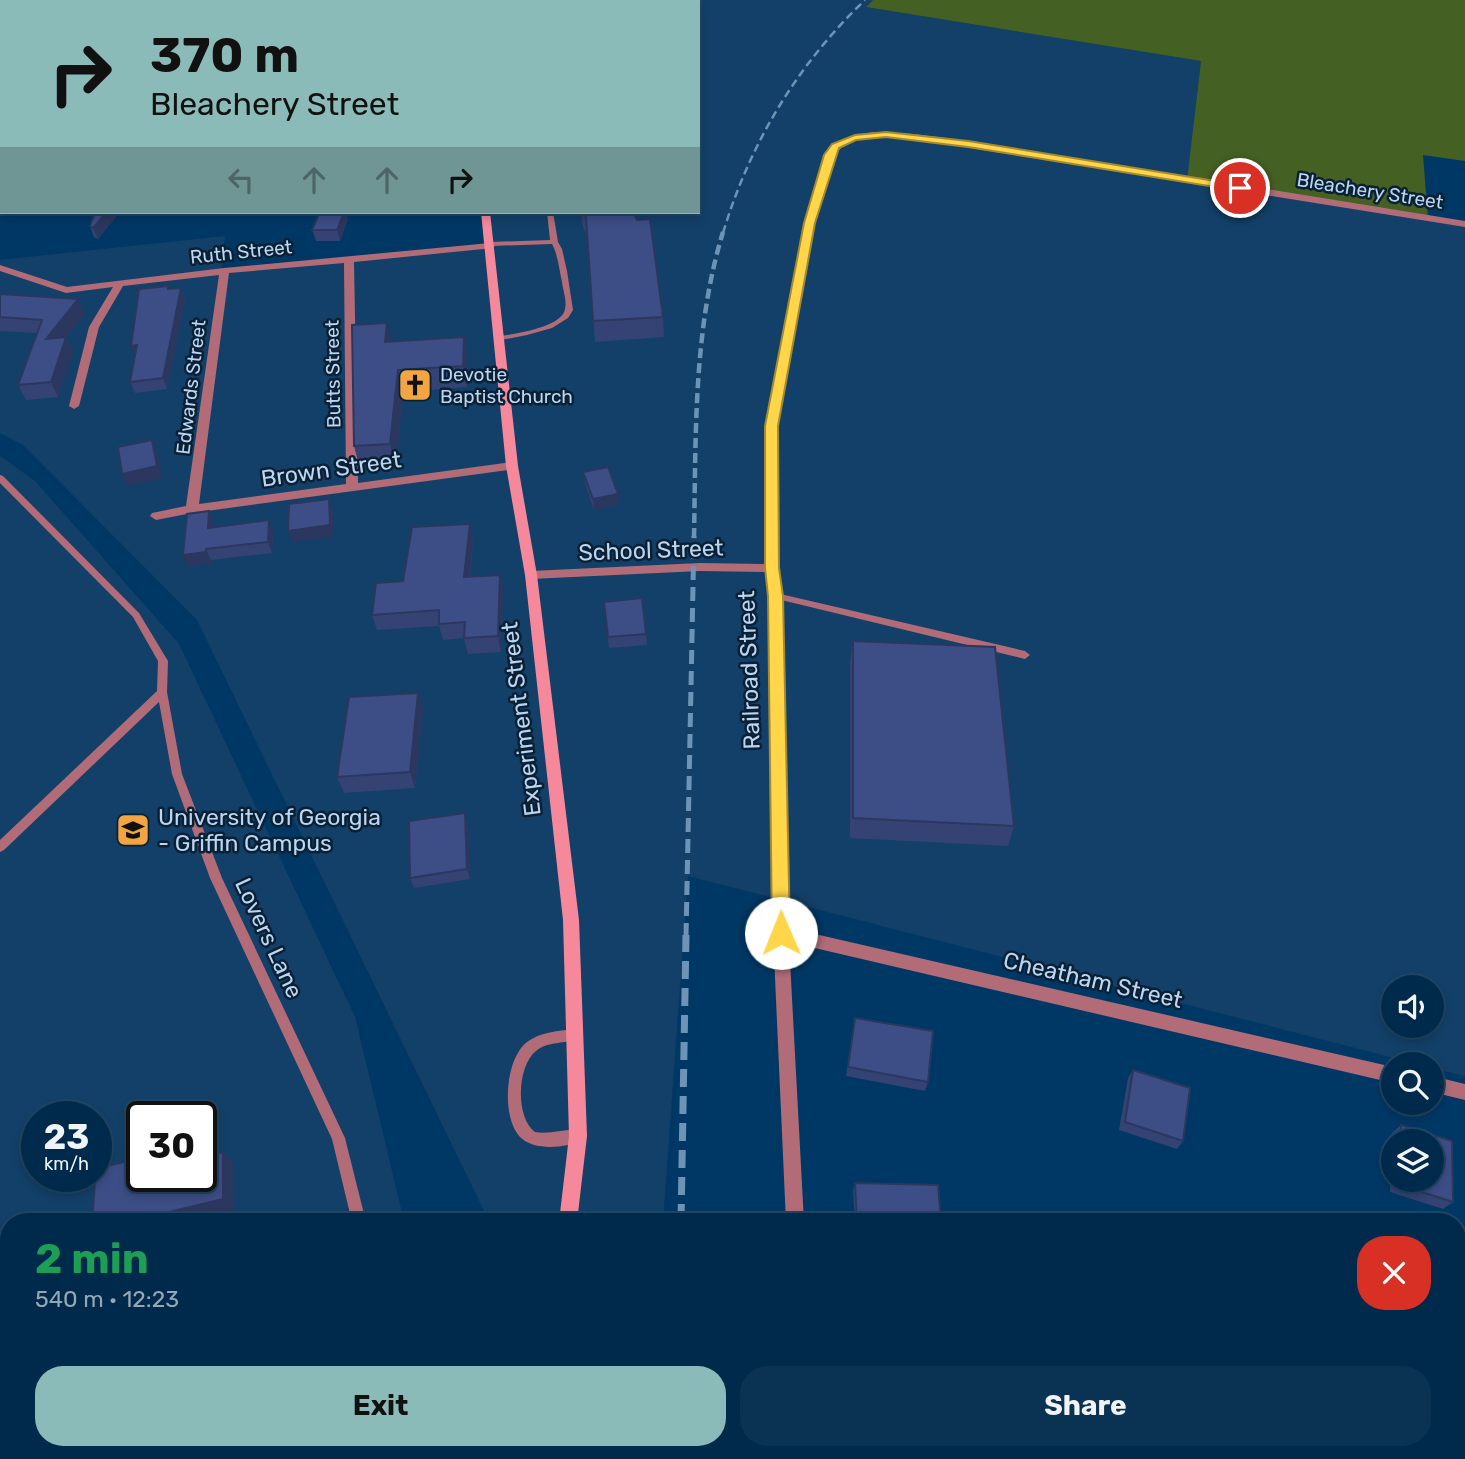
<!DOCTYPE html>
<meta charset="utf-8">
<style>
body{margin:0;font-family:Rubik,sans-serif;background:#0a3253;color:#f1f3f6;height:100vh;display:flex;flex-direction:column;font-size:26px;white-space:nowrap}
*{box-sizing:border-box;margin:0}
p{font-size:23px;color:#95a7b5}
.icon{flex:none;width:38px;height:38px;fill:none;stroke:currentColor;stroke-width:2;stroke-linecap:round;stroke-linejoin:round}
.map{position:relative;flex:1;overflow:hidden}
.side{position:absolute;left:0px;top:1213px;width:1466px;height:247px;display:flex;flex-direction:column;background:#002a4c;border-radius:28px 28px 0 0;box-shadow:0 4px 10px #0003,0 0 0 2px #224664}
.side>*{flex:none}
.banner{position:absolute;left:0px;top:0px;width:700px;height:214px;box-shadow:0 4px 10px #0003,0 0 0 2px #224664;background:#8bbbb9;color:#111;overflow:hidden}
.controls{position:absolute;left:1381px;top:975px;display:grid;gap:14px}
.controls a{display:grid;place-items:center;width:63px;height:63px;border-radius:50%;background:#002a4c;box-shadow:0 4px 10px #0003,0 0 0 2px #224664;font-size:35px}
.speed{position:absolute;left:21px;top:1101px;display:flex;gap:14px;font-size:35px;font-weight:700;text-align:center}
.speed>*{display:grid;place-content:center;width:91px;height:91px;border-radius:50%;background:#002a4c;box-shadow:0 4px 10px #0003,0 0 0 2px #224664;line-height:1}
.speed small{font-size:18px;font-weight:400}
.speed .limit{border:4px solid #111;border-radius:10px;background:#fff;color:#111}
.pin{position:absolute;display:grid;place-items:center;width:60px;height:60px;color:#fff;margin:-30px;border:4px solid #fff;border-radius:50%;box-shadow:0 2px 7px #0007}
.me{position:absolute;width:77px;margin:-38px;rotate:359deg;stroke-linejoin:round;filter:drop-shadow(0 0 5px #0008)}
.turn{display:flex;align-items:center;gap:24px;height:147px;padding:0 35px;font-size:32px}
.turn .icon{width:91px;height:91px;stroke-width:2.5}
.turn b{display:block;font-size:49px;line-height:60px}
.lanes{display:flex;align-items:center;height:66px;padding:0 35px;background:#0003;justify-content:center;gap:35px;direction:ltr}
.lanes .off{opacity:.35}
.round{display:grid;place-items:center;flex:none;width:74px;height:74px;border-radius:28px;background:#0a3253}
.head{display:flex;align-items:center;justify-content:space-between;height:119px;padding:0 35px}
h1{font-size:42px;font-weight:700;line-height:52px;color:#1e9e55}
.button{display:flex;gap:14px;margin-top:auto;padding:14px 35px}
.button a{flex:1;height:80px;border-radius:28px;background:#8bbbb9;color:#111;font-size:28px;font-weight:700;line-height:80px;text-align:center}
.button a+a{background:#0a3253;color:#f1f3f6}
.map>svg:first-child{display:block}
.built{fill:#134068;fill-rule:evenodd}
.green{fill:#456023}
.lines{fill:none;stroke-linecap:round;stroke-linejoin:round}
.path{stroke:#5f88ad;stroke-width:6;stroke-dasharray:9 4.5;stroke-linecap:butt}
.lane{fill:#b16c78;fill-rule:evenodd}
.street{fill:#b16c78;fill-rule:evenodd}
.secondary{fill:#f6889b;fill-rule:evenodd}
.rail-far3{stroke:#6d94b7;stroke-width:2.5;stroke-dasharray:8 4.5;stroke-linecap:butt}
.rail-far2{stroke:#6d94b7;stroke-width:4.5;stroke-dasharray:10 5;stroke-linecap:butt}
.rail-far1{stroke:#6d94b7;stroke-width:5;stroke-dasharray:14 7;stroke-linecap:butt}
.rail{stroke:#6d94b7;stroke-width:7;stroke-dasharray:18 9;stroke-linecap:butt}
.wall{fill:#344373;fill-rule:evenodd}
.shaded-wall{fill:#2b375e}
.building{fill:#3d4e86;stroke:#2b375e;stroke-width:2}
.route{fill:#ffd54a;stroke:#a68a30;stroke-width:2}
.labels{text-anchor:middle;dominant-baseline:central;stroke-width:5;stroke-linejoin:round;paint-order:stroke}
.far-street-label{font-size:19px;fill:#bcd6f2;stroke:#0a2034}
.far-poi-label{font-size:19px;fill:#bcd6f2;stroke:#0a2034;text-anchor:start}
.street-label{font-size:23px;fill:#bcd6f2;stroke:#0a2034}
.poi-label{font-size:23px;fill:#bcd6f2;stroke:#0a2034;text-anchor:start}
</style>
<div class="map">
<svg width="1465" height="1459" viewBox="0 0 1465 1459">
<rect width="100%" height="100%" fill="#003865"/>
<path class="built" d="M575 0H873L866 7 1201 61 1187 180 1465 224V1076L1432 1068V1064H1417L688 876 663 1221H489L197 620 23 445 0 433V260L225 236 221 270 492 245 488 212H698V2ZM1393 987H1432V1026H1393Z
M0 456 35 481 179 644 355 1017 404 1221 9 1222V1451H460L462 1459H0ZM37 1116H96V1176H37ZM142 1116H201V1176H142Z"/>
<path class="green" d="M873 0H1465V161L1423 155 1428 218 1187 180 1201 61 866 7Z"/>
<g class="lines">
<path class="path" d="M74 1222 97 1219
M0 1251 9 1247"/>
<path class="lane" d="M10 0H17L15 2H8Z
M2 2V6L0 7V3Z
M547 212H553L558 242 562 249 567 271 573 310 568 318 552 328 527 335 496 341V337C512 334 562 328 565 309 567 301 563 290 562 282 559 269 558 255 552 244L490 246 486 244 490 242 550 240Z
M0 475 3 476 139 613 168 661 167 692 182 774 222 878 345 1138 366 1222H352L332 1139 210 878 172 774 159 702 4 850 0 852V840L157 691 158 661 133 617 0 483Z
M776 593 1025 651 1030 655 1025 659 773 598 771 596 773 594Z
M574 1029 578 1031 580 1035 578 1039C565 1044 548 1041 536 1051 517 1066 515 1117 535 1132 551 1135 569 1127 583 1131L585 1136 583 1141C566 1147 535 1152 520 1137 501 1117 505 1059 527 1042 540 1032 559 1031 574 1029Z
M397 1451H413L414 1459H398Z"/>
<path class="street" d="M76 0H87L74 2Z
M0 22H2L0 27Z
M0 39H2V45H0Z
M0 91H2V95H0Z
M873 132 914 134 968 141 1465 221V227L914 139 873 137 857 140 843 146 833 156 814 223 778 426V568L782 596 789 928 1393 1067V1083L789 942 804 1222H786L773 933 770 596 766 572 700 571 531 579 525 575 531 571 700 563 766 564V426L804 223 826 153 837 142 852 136Z
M490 243 495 246 493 248 354 262 358 483 512 462 518 466 516 469 192 513 156 520 150 516 152 513 186 506 219 275 123 286 99 327 79 406 74 409 69 406 89 327 113 287 66 293 0 271V265L67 287 224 268ZM344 263 346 484 199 504 229 273Z
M1432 1076 1465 1084V1100L1432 1092Z
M793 1451H813V1459H793Z
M1275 1451H1316L1321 1459H1279Z"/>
<path class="secondary" d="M457 0H465V2H457Z
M481 212H490L518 466 537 575 579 920 587 1136 577 1222H559L569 1136 563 920 525 575 506 466Z
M532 1451H552L551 1459H531Z"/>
<path class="rail-far3" d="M723 233C750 143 797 65 865 0"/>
<path class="rail-far2" d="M694 538C696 436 693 330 723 232"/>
<path class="rail-far1" d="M686 937 694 536"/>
<path class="rail" d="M681 1222 686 935
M677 1459 678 1451"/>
</g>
<path class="wall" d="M95 212H120L98 239 94 237 90 226Z
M320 212H346L348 219 340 241H316L312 230Z
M581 212H633L663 317 664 337 595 342 587 236 583 226Z
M181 288 185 299 167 389 135 393 130 382 170 289Z
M0 294 85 313 66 337 73 351 58 397 26 400 18 385 37 333 0 331Z
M336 326 342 348V369L333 370 327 348Z
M464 337 468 359 467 387 403 392 396 466 360 468 354 446 392 342Z
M583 472 618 494 619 505 594 510 585 483Z
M214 522V527L273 531 272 553 211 560V563L188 567Z
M470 524 473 540 470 577 500 575 503 591 501 652 468 654 464 638 443 640 439 626 377 630 372 615 403 581Z
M604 602 646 634 647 645 609 648Z
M853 641 1014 826 1008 846 850 838V662Z
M418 693 423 709 415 788 344 793 337 777Z
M465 813 468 823 470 879 414 888 410 878Z
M855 1018 928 1082 925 1091 846 1076Z
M1133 1070 1183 1141 1177 1149 1119 1130 1128 1078Z
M1401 1125 1452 1141 1453 1202 1443 1209 1390 1192 1392 1133ZM1393 1141H1432V1180H1393Z
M855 1183 941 1222H855L853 1191Z
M1458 1340 1465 1343V1436L1458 1434Z
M892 1451H927L925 1459H912Z
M1123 1451H1162L1180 1459H1122Z"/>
<path class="shaded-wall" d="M282 0H296L294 2H279Z
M107 212H120L98 239 93 228Z
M344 212H346L348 219 340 241 337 230Z
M181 288 185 299 167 389 163 378Z
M78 299 85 313 53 353 46 339Z
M387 323 393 345 385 342Z
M336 326 342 348V369L336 347Z
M66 337 73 351 58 397 51 382Z
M464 337 468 359 467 387 463 366Z
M137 345 136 357 131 346Z
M398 370 403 392 396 466 390 444Z
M152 440 157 451 162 478 128 486 122 474Z
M618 494 619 505 594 510 593 499Z
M329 499 333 510 334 536 292 542 288 531Z
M209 511 214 522 213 539 208 528Z
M269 520 273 531 272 553 268 542Z
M470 524 473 540 468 593 464 577Z
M206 549 211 560V563L188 567 183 555Z
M500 575 503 591 501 652 498 636Z
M418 693 423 709 415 788 410 772Z
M465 813 468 823 470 879 467 869Z
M223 1152 234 1163V1210L184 1222H128Z"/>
<path class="building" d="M123 0H154V2H117Z
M206 0H282L279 2H205Z
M394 0H425V2H394Z
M518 0H541V2H518Z
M2 177V195L0 194V178Z
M95 212H107L93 228 90 226Z
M320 212H344L337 230H312Z
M583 212H633L637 220 650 219 663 317 593 321 586 217Z
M169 286 168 289 181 288 163 378 130 382 137 345 131 346 139 289Z
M0 294 78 299 46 339 66 337 51 382 18 385 42 320 0 317Z
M387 323 385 342 464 337 463 366 398 370 390 444 354 446 352 325Z
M336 326V347L327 348 330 327Z
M152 440 157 466 122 474 118 447Z
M608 467 618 494 593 499 583 472Z
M329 499 330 525 288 531 289 504Z
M209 511 208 528 269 520 268 542 206 549V552L183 555 187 514Z
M470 524 464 577 500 575 498 636 464 638 465 622 439 624V610L372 615 376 583 403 581 412 527Z
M642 598 646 634 608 637 604 602Z
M853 641 995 647 1014 826 853 818Z
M418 693 410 772 337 777 349 697Z
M465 813 467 869 410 878 409 821Z
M855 1018 933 1031 928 1082 848 1067Z
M1133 1070 1190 1088 1183 1141 1125 1122Z
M1401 1125 1452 1141 1453 1202 1400 1185V1180H1432V1141H1401Z
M142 1132V1176H201V1157L223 1152V1199L128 1222H92L96 1168 125 1162 127 1136Z
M855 1183 938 1185 941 1222H857Z
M1458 1340 1465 1343V1428L1458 1425Z
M905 1451H927L926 1459Z
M1129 1451H1162L1180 1458V1459H1128Z"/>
<path class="route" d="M886 132 968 141 1240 185 1245 188 1240 191 968 147 886 137 856 140 839 148 815 223 778 426 779 568 783 596 790 933 787 939 781 941 775 939 772 933 768 596 765 568V426L804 223 824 155 832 144 855 135Z"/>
<defs>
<symbol id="church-square" viewBox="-11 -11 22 22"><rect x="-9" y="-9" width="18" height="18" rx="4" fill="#f2a541" stroke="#0a2034"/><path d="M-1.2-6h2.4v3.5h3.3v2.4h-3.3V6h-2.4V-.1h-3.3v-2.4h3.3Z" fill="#111"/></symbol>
<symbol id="university-square" viewBox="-11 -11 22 22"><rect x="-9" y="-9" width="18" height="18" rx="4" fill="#f2a541" stroke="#0a2034"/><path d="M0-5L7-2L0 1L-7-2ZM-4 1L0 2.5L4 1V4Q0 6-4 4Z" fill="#111"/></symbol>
</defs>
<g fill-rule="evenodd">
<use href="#church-square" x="396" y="366" width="38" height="38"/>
<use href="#university-square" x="114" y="811" width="38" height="38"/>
</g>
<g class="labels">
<g class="far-street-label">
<text transform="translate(1370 191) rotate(9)">Bleachery Street</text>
<text transform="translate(241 252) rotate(-6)">Ruth Street</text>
<text transform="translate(333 374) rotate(-91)">Butts Street</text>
<text transform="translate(191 387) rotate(-83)">Edwards Street</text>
</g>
<g class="far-poi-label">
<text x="440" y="374">Devotie<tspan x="440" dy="22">Baptist Church</tspan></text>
</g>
<g class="street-label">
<text transform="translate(331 469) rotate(-8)">Brown Street</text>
<text transform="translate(651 550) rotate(-2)">School Street</text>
<text transform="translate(749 670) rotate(-92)">Railroad Street</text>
<text transform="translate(521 719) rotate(-97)">Experiment Street</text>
<text transform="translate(269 938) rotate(65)">Lovers Lane</text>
<text transform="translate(1093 980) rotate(13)">Cheatham Street</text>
</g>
<g class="poi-label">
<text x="158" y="817">University of Georgia<tspan x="158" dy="26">- Griffin Campus</tspan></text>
</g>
</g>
</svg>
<div class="controls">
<a><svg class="icon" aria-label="sound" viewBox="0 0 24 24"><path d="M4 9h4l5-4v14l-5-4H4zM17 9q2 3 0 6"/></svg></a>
<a><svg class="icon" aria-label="search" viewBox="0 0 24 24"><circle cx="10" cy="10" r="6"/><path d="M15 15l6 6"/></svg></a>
<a><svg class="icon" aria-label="layers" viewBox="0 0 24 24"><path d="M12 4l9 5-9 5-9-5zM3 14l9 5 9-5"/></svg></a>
</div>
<div class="speed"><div>23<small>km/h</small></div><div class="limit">30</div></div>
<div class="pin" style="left:1240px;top:188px;background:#d93025"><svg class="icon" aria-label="arrive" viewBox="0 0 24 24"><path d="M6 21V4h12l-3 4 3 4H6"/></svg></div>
<svg class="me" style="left:781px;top:933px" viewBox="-20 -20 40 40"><circle r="19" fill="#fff"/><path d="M0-13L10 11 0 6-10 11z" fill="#ffd54a"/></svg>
<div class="banner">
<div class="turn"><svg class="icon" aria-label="right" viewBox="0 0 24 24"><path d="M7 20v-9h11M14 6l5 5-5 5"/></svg><div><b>370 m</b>Bleachery Street</div></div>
<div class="lanes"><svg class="icon off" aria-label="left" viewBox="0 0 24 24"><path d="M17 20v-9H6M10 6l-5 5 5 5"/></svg><svg class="icon off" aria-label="ahead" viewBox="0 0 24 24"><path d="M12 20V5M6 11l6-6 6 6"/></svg><svg class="icon off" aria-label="ahead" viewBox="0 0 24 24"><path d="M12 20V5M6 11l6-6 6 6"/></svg><svg class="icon" aria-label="right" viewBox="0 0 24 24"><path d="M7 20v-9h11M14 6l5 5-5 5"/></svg></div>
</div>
<section class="side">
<div class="head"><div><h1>2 min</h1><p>540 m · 12:23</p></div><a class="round" style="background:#d93025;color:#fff"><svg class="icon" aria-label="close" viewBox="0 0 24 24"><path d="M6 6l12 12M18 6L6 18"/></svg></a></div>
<div class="button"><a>Exit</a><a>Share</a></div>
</section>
</div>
